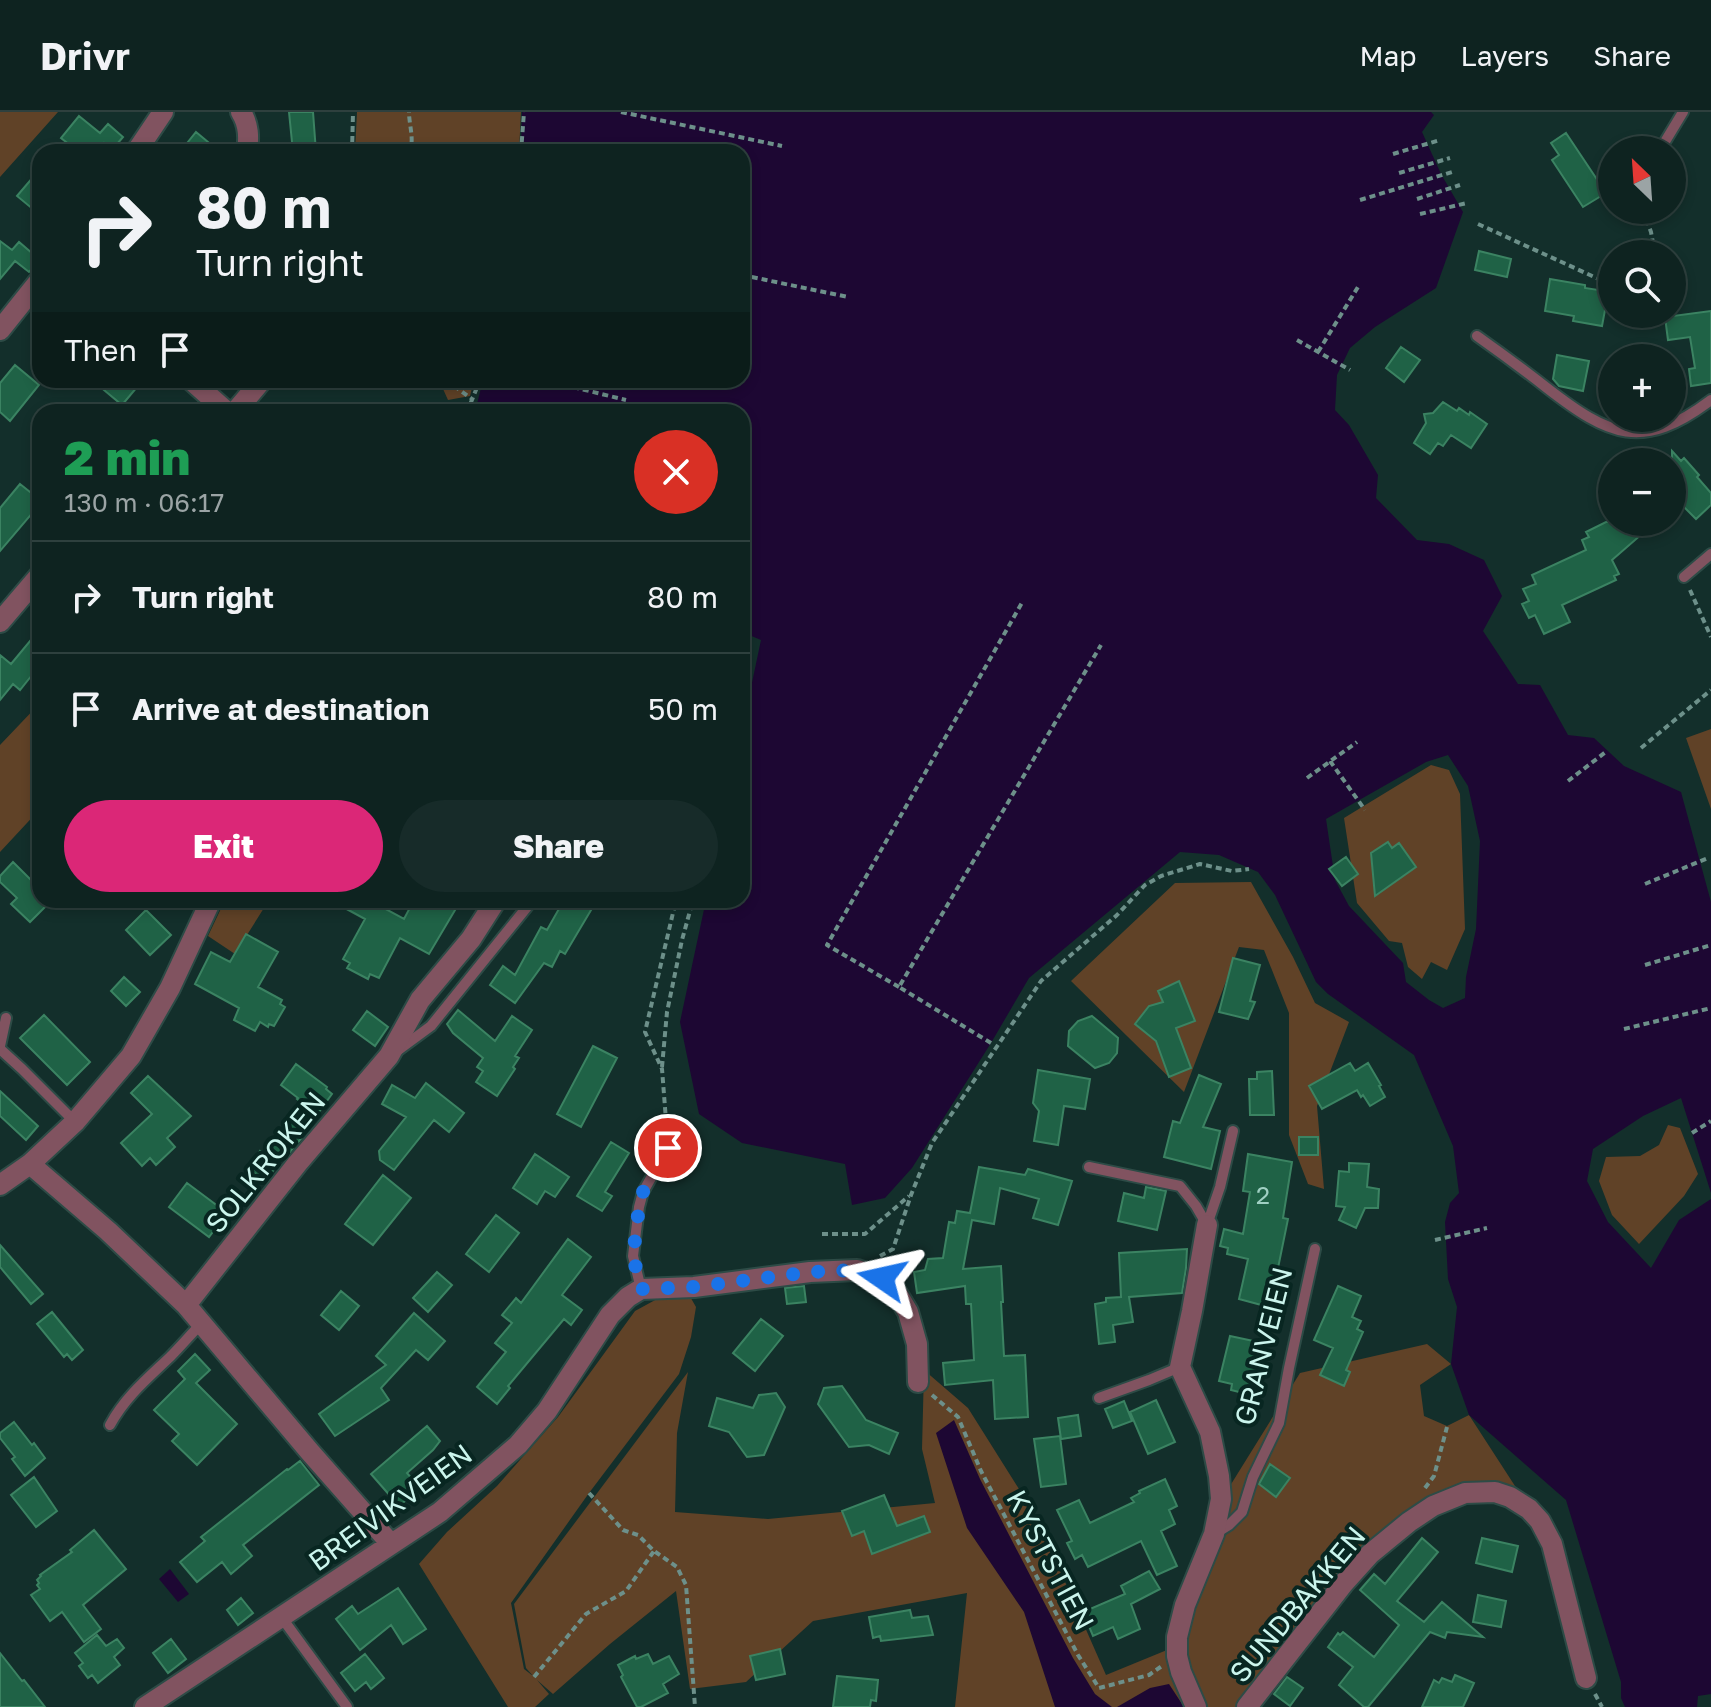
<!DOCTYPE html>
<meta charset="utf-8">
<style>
body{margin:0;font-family:"Golos Text",sans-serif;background:#172b29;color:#f1f3f6;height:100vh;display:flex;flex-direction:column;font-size:30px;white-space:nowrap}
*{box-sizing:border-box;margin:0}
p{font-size:26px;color:#9ba4a5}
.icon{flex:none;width:44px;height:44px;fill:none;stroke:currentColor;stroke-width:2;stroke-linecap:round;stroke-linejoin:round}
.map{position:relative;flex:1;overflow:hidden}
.details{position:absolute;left:32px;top:292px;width:718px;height:504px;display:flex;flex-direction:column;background:#0e2320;border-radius:24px;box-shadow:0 4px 12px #0003,0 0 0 2px #2e403e}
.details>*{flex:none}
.banner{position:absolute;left:32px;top:32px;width:718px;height:244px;border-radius:24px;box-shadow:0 4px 12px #0003,0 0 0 2px #2e403e;background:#0e2320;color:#f1f3f6;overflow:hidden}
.needle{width:52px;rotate:335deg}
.tools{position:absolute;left:1598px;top:24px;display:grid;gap:16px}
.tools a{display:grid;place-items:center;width:88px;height:88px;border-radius:50%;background:#0e2320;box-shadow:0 4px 12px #0003,0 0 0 2px #2e403e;font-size:40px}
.pin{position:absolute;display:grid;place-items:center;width:68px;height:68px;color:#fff;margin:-34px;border:4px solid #fff;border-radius:50%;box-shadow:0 2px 8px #0007}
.me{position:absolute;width:88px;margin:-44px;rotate:281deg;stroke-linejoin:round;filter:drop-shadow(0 0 6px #0008)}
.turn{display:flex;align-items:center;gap:28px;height:168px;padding:0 32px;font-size:36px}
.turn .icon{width:104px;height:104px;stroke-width:2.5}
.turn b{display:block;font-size:56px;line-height:68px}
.then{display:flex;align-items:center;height:76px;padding:0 32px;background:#0003;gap:16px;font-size:30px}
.round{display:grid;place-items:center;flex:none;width:84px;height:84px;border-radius:42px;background:#172b29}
.head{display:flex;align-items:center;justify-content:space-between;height:136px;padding:0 32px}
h1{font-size:48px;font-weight:800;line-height:60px;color:#1e9e55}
.action{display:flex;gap:16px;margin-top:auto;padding:16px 32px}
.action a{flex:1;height:92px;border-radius:48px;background:#db2777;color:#fff;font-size:32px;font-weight:800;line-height:92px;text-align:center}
.action a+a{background:#172b29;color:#f1f3f6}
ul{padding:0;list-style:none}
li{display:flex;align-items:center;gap:24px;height:112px;padding:0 32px;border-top:2px solid #2e403e}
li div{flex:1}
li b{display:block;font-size:30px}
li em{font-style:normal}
header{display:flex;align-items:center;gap:48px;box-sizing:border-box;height:112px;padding:0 40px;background:#0e2320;border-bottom:2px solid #2e403e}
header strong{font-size:38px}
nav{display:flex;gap:44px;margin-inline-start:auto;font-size:28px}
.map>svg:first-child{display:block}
.green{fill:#604227}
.water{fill:#1d0733;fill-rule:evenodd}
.building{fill:#1f6246;stroke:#3b8362;stroke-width:2}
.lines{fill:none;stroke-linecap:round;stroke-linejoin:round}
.service-casing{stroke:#2d4b46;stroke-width:14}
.minor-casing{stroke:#2d4b46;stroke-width:24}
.path{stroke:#6d908a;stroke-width:4;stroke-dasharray:6 4;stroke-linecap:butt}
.service{stroke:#815360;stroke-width:10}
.minor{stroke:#815360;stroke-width:20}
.route{stroke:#1a73e8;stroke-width:14;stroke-dasharray:0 25.2}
.labels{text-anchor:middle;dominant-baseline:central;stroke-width:8;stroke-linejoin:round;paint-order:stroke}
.number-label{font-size:24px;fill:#a0d0c3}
.street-label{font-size:28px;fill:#cbf5ed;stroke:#082621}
</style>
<header>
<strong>Drivr</strong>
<nav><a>Map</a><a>Layers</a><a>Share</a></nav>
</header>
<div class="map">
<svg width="1711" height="1595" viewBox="0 0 1711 1595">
<rect width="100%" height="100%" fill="#132f2b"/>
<path class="green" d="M0 0H58L0 65Z
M357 0H521L519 40H355Z
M439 268H474L470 284 448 288Z
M40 591V697L0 740V633Z
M1711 617V697L1686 626Z
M1431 653 1449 658 1460 682 1465 817 1447 858 1431 850 1422 867 1408 855 1402 831 1389 829 1357 791 1344 706Z
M1251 770 1293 845 1315 891 1349 910 1317 994 1324 1077 1308 1072 1289 1023V901L1264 838 1239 835 1184 980 1071 869 1175 771Z
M225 788H269L235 842 208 824Z
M1668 1013 1680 1016 1698 1062 1684 1084 1639 1132 1612 1103 1599 1069 1606 1045 1640 1044 1659 1033Z
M668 1181H688L696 1195 691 1225 679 1262 589 1381 511 1491 524 1557 533 1564 526 1556 514 1492 688 1260 677 1321 675 1400 768 1407 935 1391 922 1337 924 1258 968 1296 1036 1404 1106 1563 1167 1538 1215 1398 1300 1261 1427 1232 1451 1252 1420 1273 1424 1304 1447 1314 1469 1303 1535 1405 1503 1383 1462 1387 1412 1408 1249 1595H955L967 1481 813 1509 746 1570 690 1577 676 1479 610 1532 553 1582 537 1568 549 1582 535 1595H508L419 1452 447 1420 497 1374 558 1305 635 1199Z"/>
<path class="water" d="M522 0H1431L1434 3 1422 20 1441 62 1463 100 1436 176 1375 215 1350 236 1337 263 1335 298 1349 313 1378 363 1376 386 1417 428 1449 432 1484 448 1502 484 1483 519 1518 572 1540 573 1568 623 1594 626 1624 654 1681 680 1711 790V1081L1681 986 1643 1004 1593 1037 1587 1069 1608 1110 1651 1156 1679 1108 1711 1087V1582L1698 1584 1697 1595H1625L1621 1586V1570L1566 1388 1469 1303 1451 1252 1457 1195 1448 1167 1445 1110 1450 1091 1459 1081 1453 1034 1414 943 1328 882 1316 870 1275 783 1258 760 1219 743 1180 740 1029 866 991 931 912 1056 885 1086 852 1093 845 1052 742 1031 699 1002 680 910 706 788H742V618L761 528 742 520V300H475L483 268H742V40H521ZM1448 643 1468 674 1480 729 1476 817 1466 865 1465 886 1443 896 1429 888 1406 870 1403 851 1349 794 1335 768 1326 707 1426 650Z
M954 1308 980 1367 1073 1546 1095 1582 1112 1595H1055L1024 1500 967 1416 936 1321Z
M170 1457 189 1482 178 1490 159 1467Z
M1169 1572 1184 1595H1117L1150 1576Z"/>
<path class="building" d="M289 0H313L316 40H293Z
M79 4 100 21 108 12 123 25 112 38 104 31 96 40H79L61 26Z
M196 20 220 40H180Z
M1566 21 1606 81 1583 95 1552 48 1559 43 1551 31Z
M40 57V103L17 84Z
M0 129 12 138 19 130 40 148 29 160 15 149 0 167Z
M1479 139 1511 147 1507 165 1475 158Z
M1550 167 1585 173V176L1605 179V181L1608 182 1602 214 1573 209 1574 204 1545 199Z
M1711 199V271L1691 274 1689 257 1695 256 1690 225 1668 228 1665 205Z
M1401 235 1420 248 1404 270 1386 256Z
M1557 243 1589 249 1583 279 1559 274 1553 267Z
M15 253 39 273 10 309 0 300V271Z
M92 268H143L122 293Z
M1443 290 1457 299 1459 296 1469 303 1470 300 1487 312 1471 336 1451 323 1443 334 1438 331 1430 342 1414 331 1426 311 1424 302 1433 301Z
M1672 339 1681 349 1684 346 1699 363 1697 365 1711 381V393L1696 407 1684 395H1679L1672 387Z
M20 372 40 388V392L0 439V396Z
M1606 410H1632L1642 422 1612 448 1619 462 1614 464 1616 468 1562 493 1570 510 1544 522 1535 503 1529 506 1522 492 1529 489 1523 477 1536 472 1532 463 1586 438 1582 428 1589 425 1586 420Z
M40 517V553L20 578 13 572 0 588V543L11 552Z
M1388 730 1392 736 1399 731 1416 755 1375 784 1371 741Z
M1346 745 1358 762 1342 774 1329 757Z
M13 750 40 777V788H52L30 810 11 792 17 786 0 770V764Z
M330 788H369L404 807 414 788H461L429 842 400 826 379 866 370 862 368 867 347 856 350 851 343 847 365 807Z
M564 788H597L565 842 560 839 552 855 544 851 515 891 490 873 503 854 515 863 541 815 547 818Z
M146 798 171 823 150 843 126 818Z
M246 822 278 840 258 875 282 888 280 892 285 895 274 914 269 912 268 915 260 910 255 919 234 908 239 896 195 872 211 840 230 850Z
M1233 846 1260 853 1250 889 1255 890 1248 907 1219 900Z
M124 865 140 880 126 894 111 879Z
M1179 869 1195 909 1176 916 1191 956 1169 965 1156 929 1135 912 1149 894 1163 890 1158 879Z
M458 898 495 929 512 904 532 918 515 944 519 946 513 955 515 957 497 984 476 970 483 959 477 955 483 946 453 921 447 912Z
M367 899 388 915 375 934 353 918Z
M44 903 90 950 67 973 20 926Z
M1092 904 1118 926 1117 941 1109 951 1095 956 1068 934 1069 919 1078 909Z
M593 934 617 946 581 1015 557 1002Z
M1350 951 1355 959 1368 951 1381 973 1379 974 1385 985 1370 994 1363 983 1361 985 1357 978 1322 997 1309 974Z
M296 952 327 975 326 977 332 982 303 1022 304 1023 290 1040 287 1038 266 1069 248 1057 260 1039 264 1042 302 991 297 987 298 986 281 973Z
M1038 958 1090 967 1085 997 1064 994 1058 1033 1034 1029 1039 999 1033 991Z
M1272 959 1274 1003H1250L1249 967H1257V960Z
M1199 963 1221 972 1203 1015 1220 1019 1211 1057 1164 1045 1173 1009 1180 1011Z
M148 964 191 1004 167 1026 175 1035 156 1053 150 1046 142 1054 121 1031 152 1002 131 981Z
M426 971 464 1001 449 1020 434 1008 394 1058 380 1048 379 1039 406 1005 382 992 392 973 415 986Z
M0 979 38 1014 26 1028 0 1004Z
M1299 1025H1318V1043H1299Z
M611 1030 629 1041 605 1080 612 1084 602 1099 577 1084Z
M535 1042 569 1065 555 1085 545 1079 537 1092 513 1076Z
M1248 1042 1292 1050 1283 1106 1288 1107 1278 1156 1284 1158 1279 1179 1276 1178 1273 1189 1267 1187 1265 1194 1239 1187 1248 1147 1227 1142 1228 1136 1220 1134 1224 1117 1243 1122 1250 1080 1243 1079Z
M1349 1051 1369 1052 1367 1075 1379 1077 1378 1096H1365L1356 1116 1339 1108 1345 1095 1336 1094 1339 1059 1349 1060Z
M979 1055 1025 1063 1028 1057 1072 1069 1058 1113 1033 1106 1039 1087 1000 1076 994 1112 972 1108 963 1157 1001 1154 1003 1190H1001L1004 1244 1025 1243 1028 1305 995 1307 993 1268 945 1273 943 1251 974 1248 971 1192H966L965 1174 917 1181 914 1160 925 1158 928 1147 943 1146 949 1110 955 1111 957 1099 970 1101Z
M383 1063 411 1086 373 1133 345 1112Z
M187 1071 227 1101 209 1125 169 1095Z
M1146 1075 1166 1079 1157 1118 1118 1109 1124 1081 1144 1086Z
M496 1103 519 1121 489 1160 466 1142Z
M568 1127 591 1145 562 1183 582 1198 571 1213 564 1207 508 1274 510 1276 497 1292 477 1275 506 1240 495 1231 512 1211 502 1203 516 1186 521 1191Z
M0 1133 43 1182 31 1192 0 1155Z
M1187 1137 1186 1156 1182 1181 1129 1185 1133 1210 1113 1213 1115 1230 1099 1232 1095 1192 1106 1190V1186L1121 1185 1119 1141Z
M437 1160 452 1173 428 1200 413 1186Z
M804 1174 806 1190 787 1192 785 1176Z
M1338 1174 1361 1184 1352 1205 1361 1209 1357 1217 1363 1220 1346 1258 1350 1260 1344 1274 1320 1263 1333 1236 1314 1228Z
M341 1179 359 1194 339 1218 321 1203Z
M52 1200 83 1238 72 1248 67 1242 64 1245 37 1212Z
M414 1201 445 1229 428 1248 416 1238 381 1276 389 1288 335 1324 319 1302 386 1253 376 1244Z
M761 1207 783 1224 755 1259 733 1241Z
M1230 1224 1263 1231 1254 1278 1252 1277 1251 1283 1231 1278 1232 1272 1219 1269Z
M195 1242 210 1258 196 1271 237 1312 197 1353 172 1329 179 1322 154 1298 185 1267 178 1259Z
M842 1274 866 1308 898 1321 889 1342 869 1333 849 1335 818 1292 824 1276Z
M776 1281 785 1295 764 1343 747 1345 729 1320 709 1314 717 1286 753 1296 759 1283Z
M1156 1288 1175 1330 1148 1342 1130 1300Z
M1124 1289 1132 1309 1113 1316 1105 1297Z
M1078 1303 1081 1324 1061 1327 1058 1306Z
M14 1310 32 1333 34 1331 45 1346 25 1364 12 1347 15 1345 0 1326V1321Z
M427 1314 440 1329 433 1338 407 1361 420 1376 399 1394 371 1362Z
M1060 1324 1066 1372 1041 1375 1034 1327Z
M300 1349 319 1373 243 1433 252 1444 231 1462 222 1450 197 1470 180 1450 205 1429 201 1425 287 1357 288 1358Z
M1270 1352 1290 1366 1276 1385 1259 1372Z
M34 1365 57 1399 36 1415 11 1383Z
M1165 1367 1177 1394 1169 1398 1175 1412 1161 1419 1177 1454 1157 1463 1141 1429 1088 1455 1082 1443 1075 1447 1067 1431 1072 1429 1057 1398 1079 1388 1090 1411 1134 1390 1131 1386 1140 1381 1139 1379Z
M884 1383 897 1414 924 1404 930 1420 872 1442 864 1419 852 1424 842 1399Z
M94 1418 126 1457 83 1493 101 1517 84 1530 62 1500 50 1509 31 1483 40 1477 37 1473 39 1471 37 1468 41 1464 40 1463 72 1440 70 1438Z
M1422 1426 1438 1440 1397 1489 1424 1510 1442 1490 1483 1525 1447 1520 1445 1526 1430 1520 1368 1595H1364L1339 1573 1353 1555 1328 1535 1338 1521 1340 1523 1343 1520 1374 1545 1399 1513 1360 1478 1374 1462 1385 1472Z
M1482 1426 1518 1434 1512 1460 1476 1451Z
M1149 1459 1160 1477 1131 1492 1140 1517 1118 1527 1113 1515 1093 1524 1083 1500 1125 1482 1121 1474Z
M398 1476 426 1517 403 1532 391 1513 360 1538 336 1507 352 1494 358 1502Z
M1478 1483 1506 1489 1501 1515 1473 1510Z
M241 1486 253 1501 238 1513 227 1498Z
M910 1498 912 1506 928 1504 933 1523 881 1529 880 1524 873 1526 869 1505Z
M97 1523 106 1534 117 1527 124 1536 114 1545 120 1553 98 1571 92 1563 88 1566 79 1554 83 1551 75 1541Z
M171 1527 186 1547 168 1561 153 1541Z
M780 1537 785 1562 756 1568 750 1544Z
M0 1541 22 1569 24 1568 45 1595H0Z
M365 1542 384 1566 371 1577 366 1570 355 1579 341 1561Z
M648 1542 653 1552 669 1544 679 1562 663 1572 668 1581 641 1595H637L621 1565 623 1563 618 1553 635 1544 636 1547Z
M1455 1563 1474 1571 1463 1595H1422L1434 1568 1439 1571 1442 1566 1452 1570Z
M837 1564 878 1568 876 1589 871 1588 870 1595H833Z
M1287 1565 1303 1576 1290 1594 1274 1582Z"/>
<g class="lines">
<defs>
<path id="service" d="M1660 38 1683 0
M1477 224C1501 241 1524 258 1547 276 1609 324 1642 340 1711 288
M1684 465 1711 442
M0 934 6 906
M0 937 22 957 75 1010
M397 939 431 914 531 790
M1089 1055 1180 1074 1196 1094 1207 1113
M1207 1113 1220 1075 1233 1019
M641 1177 633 1144 639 1095 643 1080 668 1036
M1099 1286 1149 1268 1180 1255
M110 1313C125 1285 148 1266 170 1245 181 1234 191 1222 202 1211
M1216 1421 1229 1413 1242 1400 1253 1365 1279 1311 1289 1256 1315 1137
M282 1506 347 1595"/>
<path id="minor" d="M241 0C249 13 249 26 247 40
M136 40 163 0
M0 218 40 168
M191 268 227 300
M235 300 262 268
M0 510 40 463
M30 1052 108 1119 186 1193 310 1340 391 1432
M0 1073 30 1052 75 1010 131 944 170 876 211 788
M186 1193 297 1052 389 944 420 888 471 827 496 788
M145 1595 440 1400 518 1333 547 1299 610 1203 628 1185 641 1177 694 1175 810 1160 857 1158 882 1166 896 1180 908 1200 917 1232 918 1270
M1196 1595 1181 1560 1177 1544V1525L1185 1493 1214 1422 1221 1387 1219 1364 1210 1320 1180 1255 1192 1199 1207 1113
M1247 1595 1343 1472 1370 1442 1409 1410 1433 1394 1465 1381 1495 1380 1510 1385 1529 1397 1540 1409 1552 1432 1586 1566"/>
</defs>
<use href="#service" class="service-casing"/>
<use href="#minor" class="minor-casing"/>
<path class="path" d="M621 0 782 34
M352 40 353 0
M409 40C415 29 409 13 409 0
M521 40 524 0
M1393 42 1440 28
M1399 61 1450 46
M1417 87 1460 73
M1360 88 1452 60
M1643 98 1651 120 1655 142
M1420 102 1467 91
M1478 112 1612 173
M742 163 848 185
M1297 228 1350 258
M1318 240 1358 175
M446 268 472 287
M544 268 626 288
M467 300 480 268
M1690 478 1711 525
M1641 636 1711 578
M1330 649 1365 698
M1307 666 1357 630
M1568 669 1607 639
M1645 772 1708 746
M1645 853 1711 833
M899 875 827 833 1023 489
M1624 917 1711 896
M991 931 899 875 1101 533
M662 955 667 900 682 828 693 788
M667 1021 662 957 645 920 676 788
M1692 1021 1711 1009
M822 1122H865L909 1084
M1435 1128 1487 1116
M880 1144 893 1137 911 1083 932 1031 1041 869 1117 803 1145 773 1161 764 1200 752 1232 759 1249 757
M932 1283 958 1305 981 1359 1078 1543 1099 1576 1149 1563 1162 1554
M1425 1376 1434 1364 1447 1315
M589 1381 623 1418 638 1423 654 1439 677 1455 686 1473 695 1595
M534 1565 586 1502 626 1479 654 1439
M1595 1582 1602 1595"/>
<use href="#service" class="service"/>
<use href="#minor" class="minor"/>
</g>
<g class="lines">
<path class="route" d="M668 1036 643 1080 639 1095 633 1144 641 1177 694 1175 810 1160 857 1158 882 1166"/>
</g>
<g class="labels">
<g class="number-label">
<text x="1263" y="1082">2</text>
</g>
<g class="street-label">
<text transform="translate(265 1050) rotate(-51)">SOLKROKEN</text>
<text transform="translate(1263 1234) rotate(-76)">GRANVEIEN</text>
<text transform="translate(390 1395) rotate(-36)">BREIVIKVEIEN</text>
<text transform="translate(1051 1448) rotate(62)">KYSTSTIEN</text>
<text transform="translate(1297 1492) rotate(-50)">SUNDBAKKEN</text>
</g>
</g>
</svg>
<div class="tools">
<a><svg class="needle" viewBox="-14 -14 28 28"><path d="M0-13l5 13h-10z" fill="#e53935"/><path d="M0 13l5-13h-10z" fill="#9ba4a5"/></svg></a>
<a><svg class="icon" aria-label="search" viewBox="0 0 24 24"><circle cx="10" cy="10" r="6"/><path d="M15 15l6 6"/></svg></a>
<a>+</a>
<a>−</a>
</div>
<div class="pin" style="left:668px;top:1036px;background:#d93025"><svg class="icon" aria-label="arrive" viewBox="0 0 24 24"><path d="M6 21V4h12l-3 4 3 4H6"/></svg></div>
<svg class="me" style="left:882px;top:1166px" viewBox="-20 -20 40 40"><path d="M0-17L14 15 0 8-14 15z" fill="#1a73e8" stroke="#fff" stroke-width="4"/></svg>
<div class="banner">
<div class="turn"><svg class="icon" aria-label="right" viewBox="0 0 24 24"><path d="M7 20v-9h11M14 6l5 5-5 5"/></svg><div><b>80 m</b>Turn right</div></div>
<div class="then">Then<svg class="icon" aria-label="arrive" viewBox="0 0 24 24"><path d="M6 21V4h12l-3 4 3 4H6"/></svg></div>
</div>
<section class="details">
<div class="head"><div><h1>2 min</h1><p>130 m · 06:17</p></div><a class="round" style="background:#d93025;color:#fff"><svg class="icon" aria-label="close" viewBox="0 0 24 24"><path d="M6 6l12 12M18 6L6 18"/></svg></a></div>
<ul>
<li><svg class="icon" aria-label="right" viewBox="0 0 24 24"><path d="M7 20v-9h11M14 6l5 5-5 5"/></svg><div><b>Turn right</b></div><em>80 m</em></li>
<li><svg class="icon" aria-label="arrive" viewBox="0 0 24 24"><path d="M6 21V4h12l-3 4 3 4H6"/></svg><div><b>Arrive at destination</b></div><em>50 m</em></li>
</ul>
<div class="action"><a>Exit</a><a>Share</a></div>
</section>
</div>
